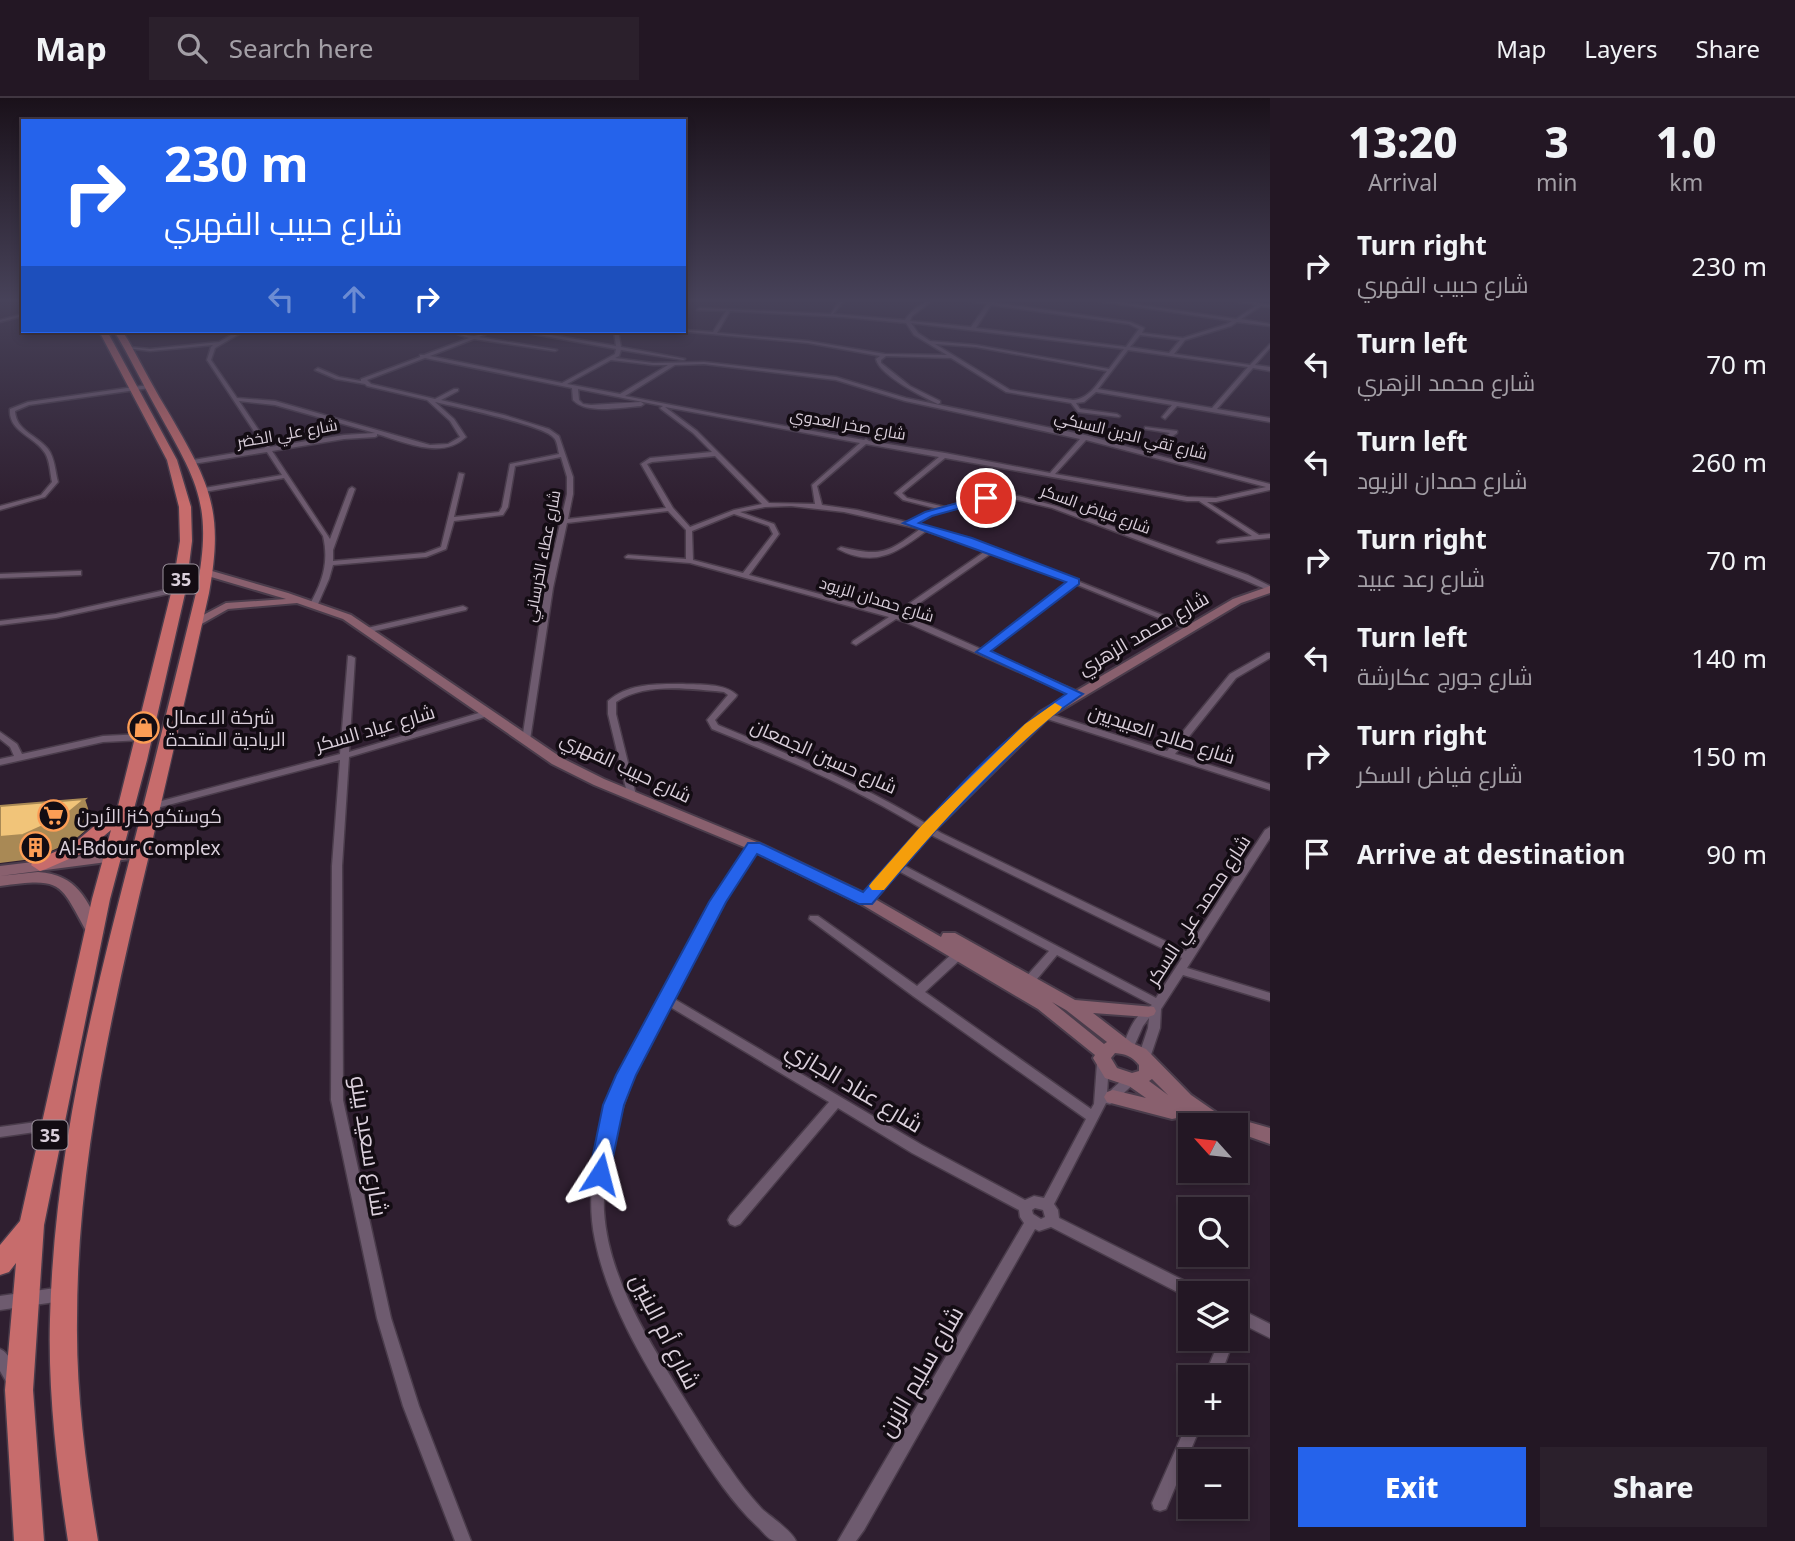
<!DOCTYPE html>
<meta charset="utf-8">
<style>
body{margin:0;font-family:"Noto Sans",Cairo,sans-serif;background:#2b202c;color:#f1f3f6;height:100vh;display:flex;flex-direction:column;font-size:26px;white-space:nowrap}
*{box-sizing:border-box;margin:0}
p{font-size:23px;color:#a39fa6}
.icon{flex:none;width:38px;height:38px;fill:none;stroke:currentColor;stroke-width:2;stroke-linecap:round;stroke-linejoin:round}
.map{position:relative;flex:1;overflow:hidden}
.details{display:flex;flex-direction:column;background:#231724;width:525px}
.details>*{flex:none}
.hud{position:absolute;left:21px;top:21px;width:665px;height:214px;border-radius:0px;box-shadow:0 4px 10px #0003,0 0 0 2px #403641;background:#2563eb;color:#fff;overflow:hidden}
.needle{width:46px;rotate:297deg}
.controls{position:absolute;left:1178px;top:1015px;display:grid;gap:14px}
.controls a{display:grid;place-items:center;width:70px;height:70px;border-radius:0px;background:#231724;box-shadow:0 4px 10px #0003,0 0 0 2px #403641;font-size:35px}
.pin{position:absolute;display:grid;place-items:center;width:60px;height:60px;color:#fff;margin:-30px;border:4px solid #fff;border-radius:50%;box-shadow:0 2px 7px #0007}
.me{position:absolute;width:77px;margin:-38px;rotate:9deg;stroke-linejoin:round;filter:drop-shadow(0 0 5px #0008)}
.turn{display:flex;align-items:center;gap:24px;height:147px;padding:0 28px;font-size:32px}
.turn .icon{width:91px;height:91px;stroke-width:2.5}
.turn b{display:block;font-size:49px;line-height:60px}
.lanes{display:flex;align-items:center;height:66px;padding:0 28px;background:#0003;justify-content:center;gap:35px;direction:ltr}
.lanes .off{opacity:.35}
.eta{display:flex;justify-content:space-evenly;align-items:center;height:119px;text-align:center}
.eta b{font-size:42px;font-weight:800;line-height:49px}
.cta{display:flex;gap:14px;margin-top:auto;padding:14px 28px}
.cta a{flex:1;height:80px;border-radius:0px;background:#2563eb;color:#fff;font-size:28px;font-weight:800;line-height:80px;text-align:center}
.cta a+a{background:#2b202c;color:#f1f3f6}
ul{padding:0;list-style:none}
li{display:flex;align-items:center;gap:21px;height:98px;padding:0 28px}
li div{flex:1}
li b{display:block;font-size:26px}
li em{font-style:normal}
header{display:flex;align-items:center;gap:42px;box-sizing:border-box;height:98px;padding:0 35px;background:#231724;border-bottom:2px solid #403641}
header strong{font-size:33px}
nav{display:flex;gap:38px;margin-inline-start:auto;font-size:24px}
.search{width:490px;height:63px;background:#2b202c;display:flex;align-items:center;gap:18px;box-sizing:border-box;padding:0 24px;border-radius:0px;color:#a39fa6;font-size:26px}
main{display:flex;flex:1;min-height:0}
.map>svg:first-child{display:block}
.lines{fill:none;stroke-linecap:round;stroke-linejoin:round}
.street-casing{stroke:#4a3c4b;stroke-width:3}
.secondary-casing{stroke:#4a3c4b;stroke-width:4}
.highway-casing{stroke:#4a3c4b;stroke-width:3}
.street{fill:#6e5b6f;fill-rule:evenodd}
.secondary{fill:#89606e;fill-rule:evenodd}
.highway{fill:#c76c6c;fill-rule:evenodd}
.shaded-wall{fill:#a98955}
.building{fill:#f1c479;stroke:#a98955;stroke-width:2}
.route{fill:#2563eb;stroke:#184099;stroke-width:2}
.slow{fill:#f59e0b}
.labels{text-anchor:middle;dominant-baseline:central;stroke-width:7;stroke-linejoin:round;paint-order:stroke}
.far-street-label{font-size:16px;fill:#dacfdb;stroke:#130c13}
.shield{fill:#130c13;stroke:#9e949f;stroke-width:2}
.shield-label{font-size:18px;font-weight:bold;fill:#dacfdb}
.street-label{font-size:19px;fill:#dacfdb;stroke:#130c13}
.poi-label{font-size:19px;fill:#dacfdb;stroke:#130c13;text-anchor:start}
.near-street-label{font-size:23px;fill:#dacfdb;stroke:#130c13}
</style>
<header>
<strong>Map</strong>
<div class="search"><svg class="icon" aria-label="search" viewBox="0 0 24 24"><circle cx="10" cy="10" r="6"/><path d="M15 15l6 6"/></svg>Search here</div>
<nav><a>Map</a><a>Layers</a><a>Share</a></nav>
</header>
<main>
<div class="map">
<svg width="1270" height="1443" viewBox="0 0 1270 1443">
<rect width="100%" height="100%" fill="#2f1f30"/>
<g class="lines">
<defs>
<path id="street" d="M839 203H844L833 216 905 222C910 214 922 203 932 203L912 218 910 223 971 229 987 206 969 203H984L1130 224 1144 230 1142 235 1183 240 1227 226 1232 223 1098 203H1113L1236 221 1257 207 1235 203H1249L1270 207V209L1261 208 1241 221 1270 226V228L1237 224 1231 228 1185 242 1174 256 1250 267 1270 246V250L1255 267 1270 269V273L1253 270 1217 311 1270 320V324L1177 308 1165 321 1162 319 1172 307 1096 294 1084 304 1076 305 1080 311 1117 316 1120 318 1119 319 1078 314 1071 305 1006 294 951 260 886 258 881 262V265L910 288 940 303V305L938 306C923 299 879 277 876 261L880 258 808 245 679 233 684 232 713 234 726 213 697 212 699 210 831 216ZM991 207 1129 226 1139 231 1126 249 976 230ZM730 213 843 219 906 225 914 237 947 257 885 256 808 243 717 235ZM911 225 1124 251 1109 271 976 247 930 243 918 235ZM1140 237 1180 242 1169 255 1130 249ZM935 246 976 249 1107 273C1098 285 1089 301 1073 302L1010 292ZM1128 252 1248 269 1212 310 1098 291Z
M23 216V218L0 224V222Z
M238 233H260L239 236 215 250 211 262 237 300 275 303 430 347 448 346 460 339 450 323 427 302 367 288 365 286 336 281 315 272 318 270 339 279 361 283V281L420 259V257H424L469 240 449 233C457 233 466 238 474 238 481 237 486 233 493 233L479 239 557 252 555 253 474 241 430 258 562 285 615 256 616 251 522 234 520 233H529L616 248 614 233H618L621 249 685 261 683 262 621 252 619 258 615 260 653 265 704 264 836 279 906 300 1085 337 1143 353 1170 335 1145 331V329L1177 333V335L1148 355 1270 386V392L1216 404H1207L1259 437 1270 436V440L1218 445 1217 444 1220 442 1252 438 1199 403H1187L945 360 902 395 907 400 945 409 986 398H1018L1056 408 1248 477 1270 488V493L1242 481 1052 410 1018 402H986L930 417 914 425 995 450 1195 530 1191 532H1188L1075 486 987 554 1079 594 1080 596 1079 598 1076 599 905 524 896 521 856 547 852 545 853 543 889 519 690 465 626 460 625 459 628 457 686 461V432L668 413 567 425 553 490 530 642 526 645 523 644 522 642 545 490 567 396V379L561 359 515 368 508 409 503 417 454 423 446 451 426 459 333 467 329 481 318 506 314 508H311L310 506C323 483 329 464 323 438L284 380 204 394 201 392 204 390 282 377 267 354 193 366 190 364 193 362 265 350 207 262 211 249 213 247 150 253 127 250 129 249 150 251 219 244ZM425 260 572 290 573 302C587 317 622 309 641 308L644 306 641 304 591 307 583 306 579 302 578 291 663 308 660 310 661 311 693 335 712 354 650 360 641 366 666 410 568 421 573 396V379L559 338 549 331 504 317 441 302 458 293V291H454L435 301 371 286 367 282ZM611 262 653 267H668L620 296 567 286ZM704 266 836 282 905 303 1080 341 1050 375 945 355 869 343 866 341 864 342 723 317 625 298 675 267ZM239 303 275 307 375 335 344 337 270 349ZM435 304C455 309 545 327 554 340 557 343 558 351 559 356L510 366 502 409 499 414 454 419 464 376 459 375 441 449 425 455 333 463V452L355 391 352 389 349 391 330 441 272 353 344 341 375 339 377 338V336C404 344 442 362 466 339L454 321ZM665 309 860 345 812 387 815 406 769 405 697 333ZM1086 342 1266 389 1216 400 1187 399 1055 376ZM866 346 939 359 895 395 903 402 938 411 926 415 907 424 857 412 822 407 817 388ZM715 358 762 406 734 412 690 429 673 410 647 366 652 364ZM791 408 844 414 920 431C888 455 881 459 841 449L838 451C874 470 897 455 926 433L987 452 894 516 749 477 779 436 774 426 740 414 765 409ZM734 416 769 428 773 436 743 475 693 462 692 433ZM993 454 1070 484 981 551 911 520 901 518Z
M148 287 151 289 150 290 29 307 15 313C16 333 37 337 48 351 55 360 55 373 58 384L45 399 0 412V408L41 397 52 384C50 375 50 363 45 355 35 338 8 334 10 311L28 304Z
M78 473H81V477L0 480V476Z
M179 489H182V493L56 520 0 527V523L56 516Z
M463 508 467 510 466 512 370 534 366 532 367 530Z
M1267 555H1270V560L1236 580 1175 656 1270 686V692L1041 619 1040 617 1041 615H1047L1167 653 1230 576Z
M348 558H351L355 560 349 654 482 614H488L489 616 488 618 349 659 342 768 343 1002 391 1220 419 1308 471 1443H455L403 1308 377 1220 331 1002 332 768 340 662 153 711 148 708 150 706 340 656Z
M683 586C701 587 724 585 737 597L736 599 715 622 718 627C795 659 871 690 941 735L1186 853 1265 732 1270 729V740L1187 870 1270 895V903L1183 877 1161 911 1160 930 1150 960 1148 963 1144 965 1140 963 1138 960 1148 930 1149 920 1143 928 1132 953 1128 954 1124 953 1122 950C1129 933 1134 916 1152 907L1057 857 1032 887H1024L1022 884 1024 881 1049 853 891 769 890 767 891 765H899L1156 900 1182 860 935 739C865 694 789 662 712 631L707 622 728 597 724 594C690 591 646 584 616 604V616L636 697 634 699H628L608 616V603C628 585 658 586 683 586Z
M0 634 17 646 22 656 103 638 143 636 147 639 143 642 103 644 0 667V661L14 658 10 649 0 641Z
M754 745 759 748 720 811 671 899 922 1047 1025 1102 1034 1098 1044 1100 1086 1021 913 898 809 821 810 818H818L917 888 955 853H963L964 856 963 859 925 894 1091 1011 1094 1006 1097 965 1099 962 1103 960 1107 962 1109 965 1107 996C1115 989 1125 976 1136 979L1138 982 1114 1004 1110 1006 1106 1005 1054 1106 1058 1112 1059 1120 1199 1190 1201 1195H1190L1189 1200 1051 1129 1039 1133 1035 1131 864 1432 856 1443H838L1024 1125 1020 1119 1019 1112 912 1055 838 1010 740 1126 735 1128 730 1126 728 1122 730 1118 829 1004 667 907C641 956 620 1006 610 1060 606 1078 603 1096 604 1113 608 1177 645 1236 677 1289 694 1316 710 1343 729 1369 739 1384 750 1398 762 1411 771 1419 792 1433 796 1443 790 1443 781 1443 775 1443 769 1442 763 1434 759 1430 733 1406 713 1376 694 1346 656 1283 610 1216 595 1142 576 1052 632 950 674 873 698 830 723 787 751 746ZM1035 1110 1043 1112 1045 1119 1041 1121 1033 1116 1032 1112Z
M51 1022 56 1023 57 1027 56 1031 0 1039V1029Z
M62 1189 67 1191 69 1196 67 1201 62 1203 0 1212V1198Z
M1236 1209 1270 1226V1240L1236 1223Z
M1220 1241H1234L1220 1279H1204Z
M0 1251C10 1255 16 1272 21 1282L18 1287 13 1289 8 1287 0 1273Z
M1190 1319V1325H1202L1166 1411 1160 1413 1154 1411 1152 1405Z"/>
<path id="secondary" d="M205 471 288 495 351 517 562 660 604 681 759 745 864 795 923 728 1040 614 1233 501 1270 488V495L1241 505 1048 620 933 734 875 801 941 839 943 835H955L1075 902 1154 909 1156 913 1154 917 1148 919 1093 915 1132 945 1146 951 1191 997 1217 1015 1270 1030V1046L1236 1034V1027H1207L1177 1020 1172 1021 1107 1004 1104 999 1107 994 1113 992 1146 1000 1129 988 1105 980 1093 960 1095 957 1038 911 861 806 749 751 594 687 552 666 343 521 297 505 228 511 198 528H190V524L226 505 286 501 201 476V472ZM1052 904 1066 912 1107 944 1104 946ZM1115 955C1125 956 1132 958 1139 967V973L1132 975 1117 970 1111 960ZM1152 981 1168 997 1149 983Z
M140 751 147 756 145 759 0 778V768Z
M38 774C78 777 86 801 103 834L101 838H89C59 785 65 779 0 788V778Z"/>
<path id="highway" d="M99 233H107L177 362 191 409 192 443 186 491 147 662 110 801 44 1127 33 1292 44 1443H14L5 1292 16 1165 9 1174 0 1177V1147L20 1123 92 801 111 732 85 754 46 771 40 773 31 767 34 763 73 746 118 708 172 491 180 443 179 409 167 362Z
M114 233H122L128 242C142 267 155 293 170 317 210 386 224 413 209 495 190 581 170 667 150 753 113 907 77 1063 77 1222 76 1296 86 1370 98 1443H68C57 1370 48 1295 50 1221 54 1061 92 906 132 752 154 667 175 581 196 495 214 405 197 384 155 308 141 283 129 257 114 233Z"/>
</defs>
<use href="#street" class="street-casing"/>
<use href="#secondary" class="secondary-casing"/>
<use href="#highway" class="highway-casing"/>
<use href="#street" class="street"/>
<use href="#secondary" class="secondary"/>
<use href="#highway" class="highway"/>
</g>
<path class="shaded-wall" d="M85 701 93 726 72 744 32 761 0 765V739Z"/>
<path class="building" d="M85 701 63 719 23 737 0 739V708Z"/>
<linearGradient id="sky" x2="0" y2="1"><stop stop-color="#1a111a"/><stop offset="0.5" stop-color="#474259"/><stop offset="1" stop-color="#474259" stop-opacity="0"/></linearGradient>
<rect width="1270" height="405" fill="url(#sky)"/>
<path class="route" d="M986 397 990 398V402L932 418 919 425 972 440 1079 481V486L991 553 1083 596 1049 620 1019 648 934 734 872 806H859L757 756 726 804 636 977 624 1007 608 1083 600 1085 593 1083 589 1076 603 1007 616 977 709 804 748 745H760L863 794C922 728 992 645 1066 596L976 554 1066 484 903 425 925 414Z"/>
<path class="slow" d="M1055 605 1062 609 1060 612C995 665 938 728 884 792H872L869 788 872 784 922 727 1025 626Z"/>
<defs>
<symbol id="shop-ring" viewBox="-11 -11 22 22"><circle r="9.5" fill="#130c13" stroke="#fd9d55" stroke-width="1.5"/><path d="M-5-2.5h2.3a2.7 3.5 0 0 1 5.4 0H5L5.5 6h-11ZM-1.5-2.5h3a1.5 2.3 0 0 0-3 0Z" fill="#fd9d55"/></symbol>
<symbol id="supermarket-ring" viewBox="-11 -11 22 22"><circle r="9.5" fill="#130c13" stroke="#fd9d55" stroke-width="1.5"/><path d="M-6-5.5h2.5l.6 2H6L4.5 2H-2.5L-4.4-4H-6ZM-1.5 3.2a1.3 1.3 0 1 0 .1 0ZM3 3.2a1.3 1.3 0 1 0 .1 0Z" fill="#fd9d55"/></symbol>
<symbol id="building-ring" viewBox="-11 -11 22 22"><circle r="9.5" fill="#130c13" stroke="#fd9d55" stroke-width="1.5"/><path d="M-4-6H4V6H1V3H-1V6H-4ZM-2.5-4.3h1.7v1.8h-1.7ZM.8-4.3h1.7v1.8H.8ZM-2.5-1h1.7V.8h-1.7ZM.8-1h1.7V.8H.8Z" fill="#fd9d55"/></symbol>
</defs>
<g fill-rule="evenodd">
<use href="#shop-ring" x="126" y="612" width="35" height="35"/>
<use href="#supermarket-ring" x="36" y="700" width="35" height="35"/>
<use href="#building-ring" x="18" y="732" width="35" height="35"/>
</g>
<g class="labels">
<g class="far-street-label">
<text transform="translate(848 326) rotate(10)">شارع صخر العدوي</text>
<text transform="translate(287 335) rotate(-10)">شارع علي الخضر</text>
<text transform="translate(1131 337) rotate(14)">شارع تقي الدين السبكي</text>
<text transform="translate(1096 411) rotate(20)">شارع فياض السكر</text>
<text transform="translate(542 458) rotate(-79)">شارع عطاء الخرساني</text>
<text transform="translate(877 501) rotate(17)">شارع حمدان الزيود</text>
</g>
<g class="shield">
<rect x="163.5" y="466.5" width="35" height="29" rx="5"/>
<rect x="32.5" y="1022.5" width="35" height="29" rx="5"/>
</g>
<g class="shield-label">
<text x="181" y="481">35</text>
<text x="50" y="1037">35</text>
</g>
<g class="street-label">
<text transform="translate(1143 535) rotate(-30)">شارع محمد الزهري</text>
<text transform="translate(375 630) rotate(-16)">شارع عياد السكر</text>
<text transform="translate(1162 636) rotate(18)">شارع صالح العبيديين</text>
<text transform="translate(824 658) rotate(24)">شارع حسين الجمعان</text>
<text transform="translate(626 669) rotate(25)">شارع حبيب الفهري</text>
<text transform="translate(1198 812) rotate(-57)">شارع محمد علي السكر</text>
</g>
<g class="poi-label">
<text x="166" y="619">شركة الاعمال<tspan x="166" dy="22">الريادية المتحدة</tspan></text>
<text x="77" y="718">كوستكو كنز الأردن</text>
<text x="59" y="750">Al-Bdour Complex</text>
</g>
<g class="near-street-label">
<text transform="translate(855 988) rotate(31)">شارع عناد الجازي</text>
<text transform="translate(370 1048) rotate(81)">شارع سعيد بينو</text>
<text transform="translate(666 1233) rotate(63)">شارع أم البنين</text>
<text transform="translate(920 1273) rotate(-60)">شارع سليم الزبن</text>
</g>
</g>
</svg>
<div class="controls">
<a><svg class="needle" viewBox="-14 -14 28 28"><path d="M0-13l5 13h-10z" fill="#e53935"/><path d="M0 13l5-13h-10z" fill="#a39fa6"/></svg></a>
<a><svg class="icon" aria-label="search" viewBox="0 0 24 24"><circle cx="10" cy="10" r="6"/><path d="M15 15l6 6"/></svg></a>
<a><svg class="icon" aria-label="layers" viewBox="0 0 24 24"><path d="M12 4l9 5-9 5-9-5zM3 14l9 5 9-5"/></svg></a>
<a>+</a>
<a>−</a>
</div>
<div class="pin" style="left:986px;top:400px;background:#d93025"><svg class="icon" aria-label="arrive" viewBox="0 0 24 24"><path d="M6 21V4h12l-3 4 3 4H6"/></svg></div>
<svg class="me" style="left:600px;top:1076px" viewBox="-20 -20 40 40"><path d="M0-17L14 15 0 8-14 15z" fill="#2563eb" stroke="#fff" stroke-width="4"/></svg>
<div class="hud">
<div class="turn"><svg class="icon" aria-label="right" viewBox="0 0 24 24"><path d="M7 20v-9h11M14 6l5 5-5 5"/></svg><div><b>230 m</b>شارع حبيب الفهري</div></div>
<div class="lanes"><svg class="icon off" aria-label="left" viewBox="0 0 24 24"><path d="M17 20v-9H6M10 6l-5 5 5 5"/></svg><svg class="icon off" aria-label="ahead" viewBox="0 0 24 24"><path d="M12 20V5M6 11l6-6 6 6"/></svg><svg class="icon" aria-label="right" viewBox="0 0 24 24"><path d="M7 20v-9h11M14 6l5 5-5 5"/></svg></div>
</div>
</div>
<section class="details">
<div class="eta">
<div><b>13:20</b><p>Arrival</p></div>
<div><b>3</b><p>min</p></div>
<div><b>1.0</b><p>km</p></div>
</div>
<ul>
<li><svg class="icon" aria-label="right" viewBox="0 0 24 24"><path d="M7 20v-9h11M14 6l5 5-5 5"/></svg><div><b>Turn right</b><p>شارع حبيب الفهري</p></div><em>230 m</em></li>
<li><svg class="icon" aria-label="left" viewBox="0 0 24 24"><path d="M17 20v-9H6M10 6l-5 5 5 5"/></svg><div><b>Turn left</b><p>شارع محمد الزهري</p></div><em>70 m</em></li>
<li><svg class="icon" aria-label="left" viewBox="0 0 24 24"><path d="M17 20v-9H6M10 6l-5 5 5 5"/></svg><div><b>Turn left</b><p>شارع حمدان الزيود</p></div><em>260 m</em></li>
<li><svg class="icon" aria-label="right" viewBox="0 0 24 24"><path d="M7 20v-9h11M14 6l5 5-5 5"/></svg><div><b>Turn right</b><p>شارع رعد عبيد</p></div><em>70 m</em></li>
<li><svg class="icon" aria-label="left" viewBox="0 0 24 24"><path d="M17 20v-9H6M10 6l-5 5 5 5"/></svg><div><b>Turn left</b><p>شارع جورج عكارشة</p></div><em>140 m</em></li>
<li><svg class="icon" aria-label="right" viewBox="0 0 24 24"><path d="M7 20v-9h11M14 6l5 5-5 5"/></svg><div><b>Turn right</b><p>شارع فياض السكر</p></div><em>150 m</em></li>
<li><svg class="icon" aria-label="arrive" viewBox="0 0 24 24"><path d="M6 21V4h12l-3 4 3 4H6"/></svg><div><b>Arrive at destination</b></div><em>90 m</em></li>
</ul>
<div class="cta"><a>Exit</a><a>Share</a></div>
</section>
</main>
